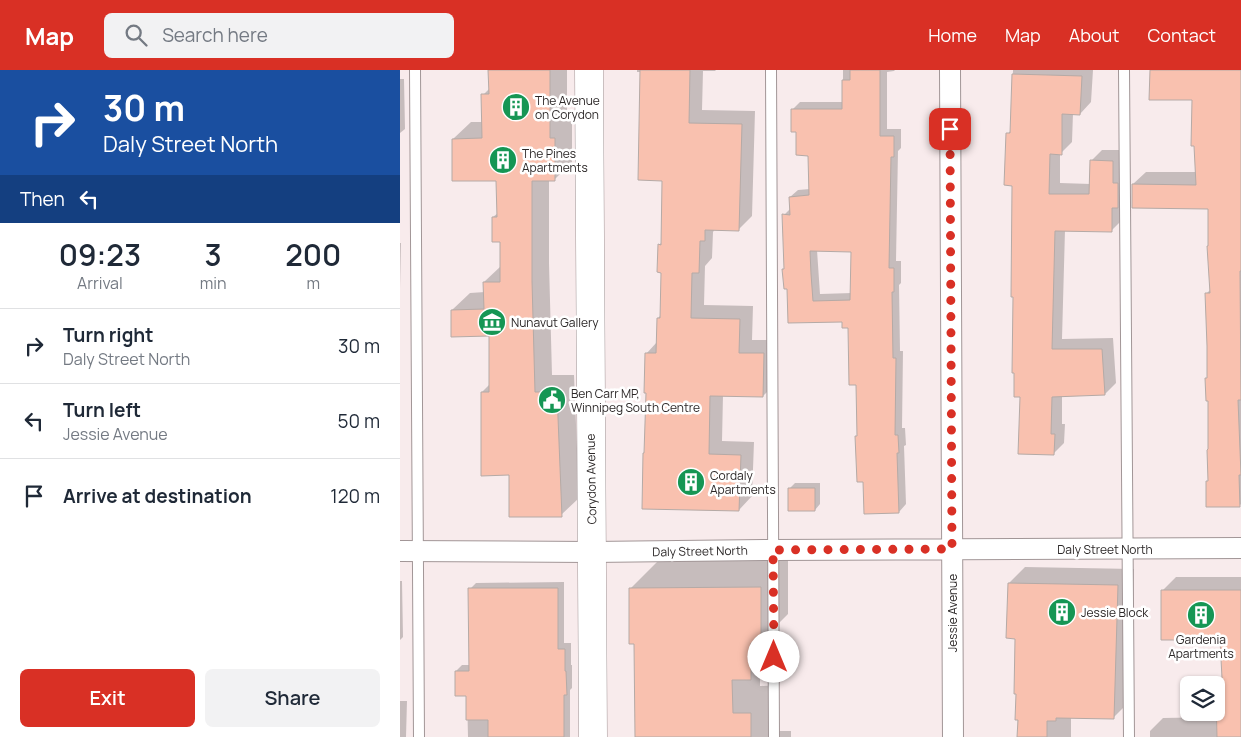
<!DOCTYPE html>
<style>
body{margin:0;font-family:Manrope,sans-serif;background:#f2f2f3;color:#1f2937;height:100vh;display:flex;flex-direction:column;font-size:19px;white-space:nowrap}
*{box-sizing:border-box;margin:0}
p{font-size:16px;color:#747a83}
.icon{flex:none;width:28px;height:28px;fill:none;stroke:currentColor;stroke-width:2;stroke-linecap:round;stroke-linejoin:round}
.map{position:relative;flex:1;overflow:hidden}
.drawer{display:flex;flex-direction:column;background:#fff;width:400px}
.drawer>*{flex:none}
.guide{background:#1a4fa0;color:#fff;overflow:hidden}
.fabs{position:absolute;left:780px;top:606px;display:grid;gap:10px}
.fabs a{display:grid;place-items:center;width:45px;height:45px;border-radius:8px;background:#fff;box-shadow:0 1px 4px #0004;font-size:25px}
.pin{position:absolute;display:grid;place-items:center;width:42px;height:42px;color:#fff;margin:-21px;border-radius:10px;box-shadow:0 2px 8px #0006}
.me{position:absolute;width:55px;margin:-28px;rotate:0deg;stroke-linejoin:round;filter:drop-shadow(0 0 4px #0008)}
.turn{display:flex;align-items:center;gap:18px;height:105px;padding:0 20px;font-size:22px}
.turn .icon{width:65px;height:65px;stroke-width:2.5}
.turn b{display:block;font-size:35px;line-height:42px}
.then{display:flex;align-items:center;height:48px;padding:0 20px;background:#0003;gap:10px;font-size:19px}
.eta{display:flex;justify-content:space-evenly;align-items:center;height:85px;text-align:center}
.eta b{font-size:30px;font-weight:600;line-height:35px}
.primary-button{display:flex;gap:10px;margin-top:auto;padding:10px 20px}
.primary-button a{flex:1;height:58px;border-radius:8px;background:#d93025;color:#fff;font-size:20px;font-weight:600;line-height:58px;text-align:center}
.primary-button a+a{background:#f2f2f3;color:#1f2937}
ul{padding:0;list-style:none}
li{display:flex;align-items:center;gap:15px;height:75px;padding:0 20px;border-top:1px solid #e0e1e3}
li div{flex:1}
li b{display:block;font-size:19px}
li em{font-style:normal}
header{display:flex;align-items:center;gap:30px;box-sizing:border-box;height:70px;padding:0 25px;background:#d93025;color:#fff}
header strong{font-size:24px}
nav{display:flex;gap:28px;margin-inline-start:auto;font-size:18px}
.search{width:350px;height:45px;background:#f2f2f3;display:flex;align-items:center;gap:12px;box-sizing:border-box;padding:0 18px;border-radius:8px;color:#747a83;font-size:19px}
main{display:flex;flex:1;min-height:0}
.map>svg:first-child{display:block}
.shadow{fill:#0003;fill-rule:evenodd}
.building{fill:#f9c1af;stroke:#b5aaa6;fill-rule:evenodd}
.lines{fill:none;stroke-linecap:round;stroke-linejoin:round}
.lane-casing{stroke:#a29697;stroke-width:12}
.street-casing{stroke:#a29697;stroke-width:22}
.secondary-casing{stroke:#a29697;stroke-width:29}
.lane{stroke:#fff;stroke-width:10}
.street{stroke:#fff;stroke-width:20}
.secondary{stroke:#fff;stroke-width:28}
.route{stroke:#d93025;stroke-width:9;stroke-dasharray:0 16.2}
.labels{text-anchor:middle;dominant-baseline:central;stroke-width:5;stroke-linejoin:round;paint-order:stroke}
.poi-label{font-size:12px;fill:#2c2828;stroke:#fff;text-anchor:start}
.street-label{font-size:12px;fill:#2c2828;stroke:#fff}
</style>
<header>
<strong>Map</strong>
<div class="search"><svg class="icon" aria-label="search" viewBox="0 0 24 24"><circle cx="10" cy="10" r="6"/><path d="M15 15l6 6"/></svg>Search here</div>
<nav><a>Home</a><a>Map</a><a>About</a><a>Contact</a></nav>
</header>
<main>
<section class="drawer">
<div class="guide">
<div class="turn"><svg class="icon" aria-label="right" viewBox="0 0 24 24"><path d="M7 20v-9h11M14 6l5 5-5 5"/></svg><div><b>30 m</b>Daly Street North</div></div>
<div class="then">Then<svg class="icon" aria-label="left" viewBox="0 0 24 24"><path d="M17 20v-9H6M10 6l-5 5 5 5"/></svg></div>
</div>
<div class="eta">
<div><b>09:23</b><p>Arrival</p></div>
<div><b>3</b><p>min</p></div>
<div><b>200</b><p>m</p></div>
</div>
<ul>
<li><svg class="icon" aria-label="right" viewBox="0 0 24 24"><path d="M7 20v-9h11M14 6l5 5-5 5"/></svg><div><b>Turn right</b><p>Daly Street North</p></div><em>30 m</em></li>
<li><svg class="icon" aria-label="left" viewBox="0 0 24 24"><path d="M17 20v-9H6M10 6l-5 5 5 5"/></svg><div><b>Turn left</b><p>Jessie Avenue</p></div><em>50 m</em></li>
<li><svg class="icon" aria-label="arrive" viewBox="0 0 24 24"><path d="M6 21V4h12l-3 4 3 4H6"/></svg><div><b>Arrive at destination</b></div><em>120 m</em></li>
</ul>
<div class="primary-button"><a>Exit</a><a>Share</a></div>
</section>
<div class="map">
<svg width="841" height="667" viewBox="0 0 841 667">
<rect width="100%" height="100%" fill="#f8ebec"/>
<path class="shadow" d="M90 0H167V51H172V92L154 110H149V193L152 305H174L179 428 161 445 110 404 82 322 90 314V265L52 240 70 223 85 222 84 212 101 196V171L93 147 98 143V110L53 69 71 52H83V25L90 18Z
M237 0H316L315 1H303L302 40 355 41 352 146 338 160 315 159 313 162 312 188 305 196 304 235 353 236 352 270H377V312L363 326 323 325 322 371 354 372 352 426 339 440 247 322 246 284 257 272 258 248 261 245 262 201 259 175 262 172 264 110 242 2H237Z
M443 0H495L494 1 487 2V59H501V78L498 81 496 191H501V213L499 215 500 281H503L502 358H505L506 375 504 376 506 434 499 442 464 410 458 365 457 314 450 257 443 250 388 218 385 198 384 145 391 138 390 127 398 120 410 119 409 84 397 61 392 40 400 32H443ZM417 180 452 181V223L420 224Z
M613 0H693L691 32 680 44 673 43 672 72 660 84V113L691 114V91L702 80H724L722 150 711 161 665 160 662 269 713 268 716 313 705 324 662 325V354H665L664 373 653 384 621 326 613 114 608 64 611 60Z
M751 0H841V434L840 435 807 412 809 410V330L807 308 808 307 806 224 811 219 809 138 733 114 746 102H797L793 29Z
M0 9H4L5 59 0 63Z
M0 173H1L0 219Z
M395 413H420V434L415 440 389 419Z
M388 490V544L378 554 379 581 360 599V616L379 615V661H391V667H236L235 573 230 519 258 491Z
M625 497 734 499 730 631 713 648 671 647V667H618L616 567 609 513Z
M776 507H841V667H750V661L763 648 818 647 817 628 824 621 822 569 763 520Z
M0 511H2L3 567 0 570Z
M164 512V573H171V595H172V618L170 620V667H68L67 625 56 601 62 595H70V519L76 513Z
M0 631H7L6 667H0Z"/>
<path class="building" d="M88 0H150V68H155V111H132V211L135 322H157L162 447H109V405L81 406V322H89V266L51 267V240L84 239 83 212H100V172H92V147H97L96 111H52V69L82 68 81 24H89Z
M240 0H290L289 53 342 54 339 161 305 160V171H300L299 203H292L291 248 340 249 339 283H364L363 327 310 326 309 384 341 385 339 441 242 439 243 383H244L246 323H244L245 283H256L257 248H260L261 203 257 202 258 174 261 175 262 111 238 110Z
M450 0H480V66H494V87H491L489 198H494V222H492L493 288H496L495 365H498L499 383H497L499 443 464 444 463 412H457L455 366H457L456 315H449L448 258H442V252L388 253 387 219H384L382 199H384L382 144 390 145 389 127 409 125 408 86 396 85V62H391V39H442V10H450ZM410 181 451 182 450 230 413 231 411 204Z
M750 0H841V201H840L841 330H838L841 405H839L840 437H806V411H808L807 380 808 379V331H806L805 308H807V276L805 223H810L807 176H808V139L732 138V114L796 115 794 76H791L792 30H749Z
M612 4 682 6 680 45 662 44V85L650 84 649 124H689L690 90 713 91V113H718V138H712V162L655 161 652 279H702L705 325 652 327 651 364H655L654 385 618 384 620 327H614V303H612L613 227H611L612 116 604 115 606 63H610Z
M388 418H415V441H388Z
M608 513 718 515 714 649 656 648V651H647V667H617L618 650H615L616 624H614L615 569 606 568Z
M361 517V573H351V610H332L333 643H351V667H235L234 574H229V518Z
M68 518H158V579H165V601H166L167 625H164V667H88V650H66V626H55V601H69Z
M761 520H841V667H817L816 627H823L820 570H761Z"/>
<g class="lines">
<defs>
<path id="lane" d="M15 0 19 667
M371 0 374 667
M724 0 729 667"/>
<path id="street" d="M550 0 553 667
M0 481 192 482 373 480 841 478"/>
<path id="secondary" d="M189 0 193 667"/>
</defs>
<use href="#lane" class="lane-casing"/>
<use href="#street" class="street-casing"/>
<use href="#secondary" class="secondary-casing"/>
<use href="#lane" class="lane"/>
<use href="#street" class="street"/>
<use href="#secondary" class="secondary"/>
</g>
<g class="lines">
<path class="route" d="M374 587 373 480 552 479 550 59"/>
</g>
<defs>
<symbol id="building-disc" viewBox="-11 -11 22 22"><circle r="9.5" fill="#169654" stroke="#fff"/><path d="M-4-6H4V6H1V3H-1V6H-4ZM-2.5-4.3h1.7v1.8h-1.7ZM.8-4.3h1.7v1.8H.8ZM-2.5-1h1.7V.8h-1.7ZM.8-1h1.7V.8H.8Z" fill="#fff"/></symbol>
<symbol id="museum-disc" viewBox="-11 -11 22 22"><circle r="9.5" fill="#169654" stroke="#fff"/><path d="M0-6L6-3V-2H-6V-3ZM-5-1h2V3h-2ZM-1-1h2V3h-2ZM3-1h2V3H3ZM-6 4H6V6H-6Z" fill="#fff"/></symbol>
<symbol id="civic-disc" viewBox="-11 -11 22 22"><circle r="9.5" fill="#169654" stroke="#fff"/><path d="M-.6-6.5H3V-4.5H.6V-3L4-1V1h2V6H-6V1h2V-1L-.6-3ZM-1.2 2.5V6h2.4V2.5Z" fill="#fff"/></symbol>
</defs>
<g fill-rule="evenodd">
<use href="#building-disc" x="100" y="21" width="32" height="32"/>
<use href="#building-disc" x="87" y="74" width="32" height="32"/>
<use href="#museum-disc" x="76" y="236" width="32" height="32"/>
<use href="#civic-disc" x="136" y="314" width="32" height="32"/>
<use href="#building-disc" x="275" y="396" width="32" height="32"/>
<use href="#building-disc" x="646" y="526" width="32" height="32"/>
<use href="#building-disc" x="785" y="529" width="32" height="32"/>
</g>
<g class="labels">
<g class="poi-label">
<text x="135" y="30">The Avenue<tspan x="135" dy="14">on Corydon</tspan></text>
<text x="122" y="83">The Pines<tspan x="122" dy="14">Apartments</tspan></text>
<text x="111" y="252">Nunavut Gallery</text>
<text x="171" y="323">Ben Carr MP,<tspan x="171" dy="14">Winnipeg South Centre</tspan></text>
<text x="310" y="405">Cordaly<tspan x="310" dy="14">Apartments</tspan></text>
<text x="681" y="542">Jessie Block</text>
<text x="801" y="569" text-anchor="middle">Gardenia<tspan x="801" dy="14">Apartments</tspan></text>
</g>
<g class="street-label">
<text transform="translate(191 409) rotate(-91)">Corydon Avenue</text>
<text x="705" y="479">Daly Street North</text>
<text transform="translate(300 481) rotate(-1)">Daly Street North</text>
<text transform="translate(552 543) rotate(-90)">Jessie Avenue</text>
</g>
</g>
</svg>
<div class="fabs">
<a><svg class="icon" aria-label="layers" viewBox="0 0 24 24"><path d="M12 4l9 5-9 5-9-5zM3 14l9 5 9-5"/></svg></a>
</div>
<div class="pin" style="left:550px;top:59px;background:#d93025"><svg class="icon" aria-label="arrive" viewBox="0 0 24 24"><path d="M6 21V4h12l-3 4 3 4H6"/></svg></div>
<svg class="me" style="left:374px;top:587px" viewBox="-20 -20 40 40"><circle r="19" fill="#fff"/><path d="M0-13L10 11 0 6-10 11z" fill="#d93025"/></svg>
</div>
</main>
